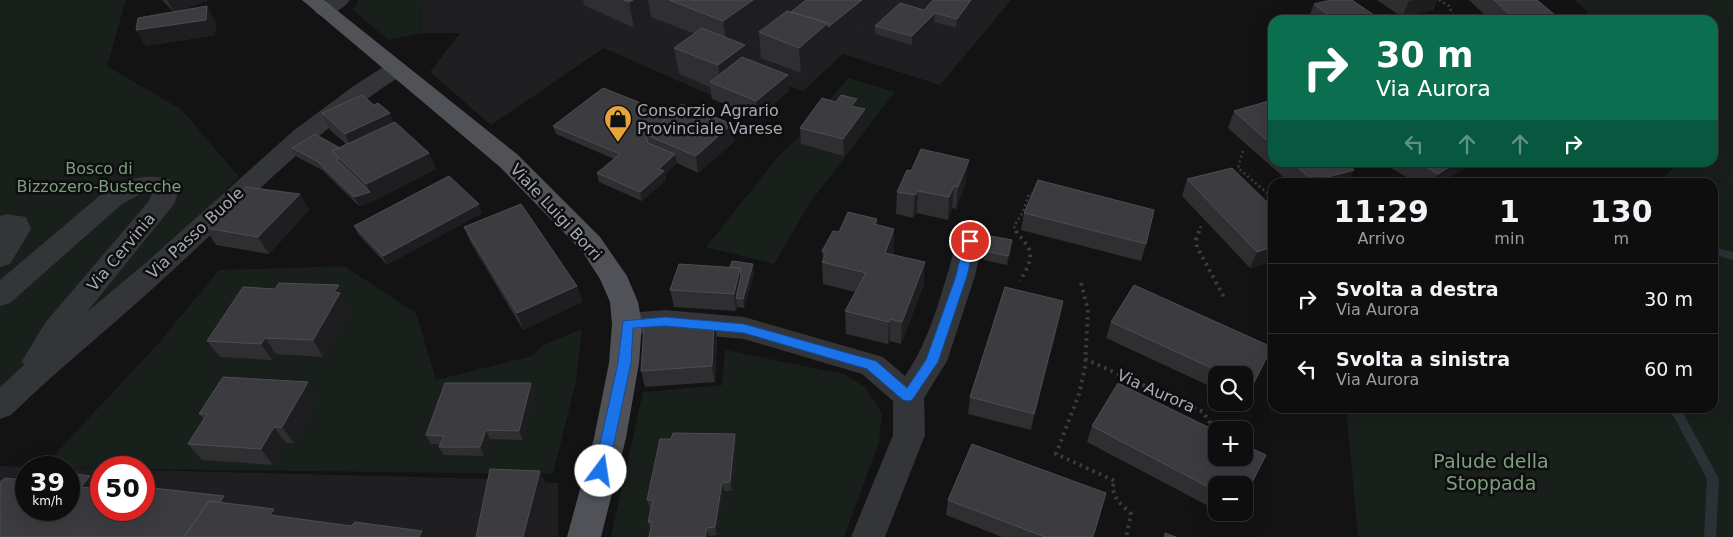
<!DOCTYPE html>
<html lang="it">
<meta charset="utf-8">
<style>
body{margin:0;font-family:"DejaVu Sans",sans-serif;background:#1c1c1d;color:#f1f3f6;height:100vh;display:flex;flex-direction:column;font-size:19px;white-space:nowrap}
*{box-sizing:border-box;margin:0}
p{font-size:16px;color:#9b9c9e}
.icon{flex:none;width:28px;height:28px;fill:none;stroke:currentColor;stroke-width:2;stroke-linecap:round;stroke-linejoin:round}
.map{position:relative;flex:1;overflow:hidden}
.drawer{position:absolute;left:1268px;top:178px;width:450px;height:235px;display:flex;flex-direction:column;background:#0e0e0f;border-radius:15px;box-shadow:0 5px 20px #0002,0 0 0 1px #2e2e2f}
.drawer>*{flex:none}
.banner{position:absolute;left:1268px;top:15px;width:450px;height:152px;border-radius:15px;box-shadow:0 5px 20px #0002,0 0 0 1px #2e2e2f;background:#0b6e4f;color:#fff;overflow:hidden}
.controls{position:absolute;left:1208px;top:366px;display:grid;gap:10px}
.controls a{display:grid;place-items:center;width:45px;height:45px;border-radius:10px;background:#0e0e0f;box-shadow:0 5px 20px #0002,0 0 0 1px #2e2e2f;font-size:25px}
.speed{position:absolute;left:15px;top:456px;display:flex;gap:10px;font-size:25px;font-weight:700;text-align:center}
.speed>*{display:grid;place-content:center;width:65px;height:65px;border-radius:50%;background:#0e0e0f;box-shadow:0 5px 20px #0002,0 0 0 1px #2e2e2f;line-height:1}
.speed small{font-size:12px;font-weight:400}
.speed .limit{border:8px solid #d22;background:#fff;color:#111}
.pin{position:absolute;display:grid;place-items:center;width:42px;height:42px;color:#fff;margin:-21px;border:2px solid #fff;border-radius:50%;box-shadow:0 1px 5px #0007}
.me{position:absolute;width:55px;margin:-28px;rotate:14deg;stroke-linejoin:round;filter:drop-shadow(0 0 4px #0008)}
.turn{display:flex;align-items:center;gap:18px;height:105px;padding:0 25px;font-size:22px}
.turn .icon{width:65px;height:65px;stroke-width:2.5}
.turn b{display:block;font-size:35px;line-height:42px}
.lanes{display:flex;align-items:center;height:48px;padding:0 25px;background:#0003;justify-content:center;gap:25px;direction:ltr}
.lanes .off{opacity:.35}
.eta{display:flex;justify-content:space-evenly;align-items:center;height:85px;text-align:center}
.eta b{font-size:30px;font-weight:600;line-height:35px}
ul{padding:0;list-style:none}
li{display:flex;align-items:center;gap:15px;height:70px;padding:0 25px;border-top:1px solid #2e2e2f}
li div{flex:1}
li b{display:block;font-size:19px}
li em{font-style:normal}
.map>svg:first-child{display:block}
.built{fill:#1f1f21}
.green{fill:#191f1a}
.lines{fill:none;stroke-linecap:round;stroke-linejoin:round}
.stream{fill:#2a3237;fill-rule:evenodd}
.path-far1{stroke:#3a3c40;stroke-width:2.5;stroke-dasharray:2 3;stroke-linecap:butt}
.path{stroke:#3a3c40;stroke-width:4;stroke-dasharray:2.5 4.5;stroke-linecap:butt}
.minor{fill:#343539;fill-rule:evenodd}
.major{fill:#505258;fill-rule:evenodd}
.wall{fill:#2f2f32}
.shaded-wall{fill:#1e1e20}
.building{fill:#3c3c40;stroke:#4c4e52}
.route{fill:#1a73e8;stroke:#114b97}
.labels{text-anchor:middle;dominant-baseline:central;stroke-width:5;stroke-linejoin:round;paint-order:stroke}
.poi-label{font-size:16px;fill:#a5aab4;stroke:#0e0e0f;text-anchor:start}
.park-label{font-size:16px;fill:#7d9e7e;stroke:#0e0e0f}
.street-label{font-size:16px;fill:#a5aab4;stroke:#0e0e0f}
.near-park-label{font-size:19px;fill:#7d9e7e;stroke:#0e0e0f}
</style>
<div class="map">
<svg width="1733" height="537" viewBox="0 0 1733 537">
<rect width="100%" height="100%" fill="#131314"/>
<path class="built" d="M421 0H1011L940 85 843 54 803 91 747 70 717 98 604 48 491 125 430 72 460 33H422Z
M0 466 35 467 26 468V510H69V468L101 469V510H144V470L491 479 558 483V537H0Z"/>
<path class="green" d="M0 0H126L107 66 182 110 239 177 0 415Z
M359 0H421L422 33 388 40 353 10Z
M1574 0H1733V537H1358L1346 408H1712V182H1660L1675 166 1673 163 1712 162V20H1591L1586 10Z
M848 78 895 92 809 204 774 264 706 247 781 153 795 141Z
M344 266 416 313 436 380 532 356 543 345 582 329 576 381 553 474 42 468 157 345 219 270Z
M725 350 844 374 866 388 882 413 879 442 844 537H611L643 392 722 385Z"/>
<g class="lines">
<path class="stream" d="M1712 247 1733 252V260L1712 254Z
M1667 408H1679L1682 411 1719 479 1716 537H1704L1707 479 1674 417Z"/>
<path class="path-far1" d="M1439 0 1449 6 1455 20
M1243 151 1238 168 1272 197
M1016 233 1014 226 1023 212 1028 196 1037 191
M1199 233 1201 226"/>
<path class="path" d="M1016 231C1019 236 1023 239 1026 244 1036 256 1026 270 1020 281
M1199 231 1196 240 1197 247 1225 299
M1081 283 1088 310 1085 367 1079 394 1056 454 1115 481 1112 488 1117 500 1131 514 1126 537
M1085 359 1203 412 1211 424 1213 432"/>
<path class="minor" d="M326 0H350C343 10 329 17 317 14L314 10Z
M396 62 404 64 407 69 404 74C316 129 248 201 173 270 120 320 63 364 11 415L0 419V387L24 365 22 361 45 323 149 201 152 193H142L122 204 10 303 0 306V280L104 192C124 180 145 173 169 179L178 193 174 204 87 312 149 260 293 131 355 85 388 64Z
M6 214 26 217 31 229 10 264 0 267V216Z
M970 232 979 234 983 241 975 276 947 361 924 398 925 435 885 537H851L893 435V401L862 374 744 339 665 332 627 335 617 332 612 324 617 316 627 313 665 310 744 317 883 357 905 376C926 346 937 309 947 275 952 262 953 247 961 234Z"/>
<path class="major" d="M302 0H324L518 155 600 237 627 276 638 302 642 324 639 363 626 438 601 537H567L594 438 609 363 612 324 610 302 600 279 582 251 500 167Z"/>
</g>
<path class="wall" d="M162 0H210L177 11 216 22 215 35 146 46 136 30 174 12Z
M583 0H791L734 41 746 59 788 75 789 91 758 118 712 99 710 87 679 74 674 48 695 34 651 17 634 28 584 5Z
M806 0H888L829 49 801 73 761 58 759 32 791 12Z
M933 0H975V2L956 28 934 22 912 45 875 34V26L924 10Z
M1377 0H1437L1433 10 1402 17Z
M1469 0H1537L1561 20H1490Z
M1314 4 1381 20H1308Z
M1272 59V73L1269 70Z
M857 99V107L865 126 844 156 801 144 800 128 836 102Z
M1272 100V162H1345L1348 182H1289L1228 128 1234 111Z
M374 105 390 113 394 123 429 153 436 169 374 201 359 206 322 170 297 157 292 148H340L347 145 330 130 322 113Z
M677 110 735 141 698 173 677 163 665 174 666 180 642 201 599 182 597 173 614 159 556 134 553 126 671 115Z
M1385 162H1475L1442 182H1415L1384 164Z
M1187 179 1272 262 1250 268 1182 196Z
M966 183 956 209 952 208 948 220 917 213 913 218 896 214 897 192Z
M300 194 309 210 269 254 216 245 205 228Z
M482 213 387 265 358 234 354 226Z
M1024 213 1146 244 1141 261 1021 230Z
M877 219V225L894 251 893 254 924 284 901 344 890 341 888 344 846 334 845 311 855 292 823 284 822 262 823 260 822 251 839 232Z
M464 227 577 286 582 302 523 330 471 243Z
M1011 249 1007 265 984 260 985 251Z
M754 273 744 308 737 307 736 311 674 307 670 290Z
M1063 301 1031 430 968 414 970 397Z
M348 302 347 304 350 310 323 357 276 354 272 360 220 357 207 341Z
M714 321 717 337 715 382 645 387 641 371Z
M1111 322 1265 363 1244 402V375H1216V389L1106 338Z
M308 382 319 398 294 443H286L273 465 202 460 188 444 204 419 199 414Z
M531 383 534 391 523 440 490 439 484 456 444 455 439 447 440 444H431L426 435Z
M1092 426 1216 485V510L1087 442Z
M736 443 732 491H724L717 535 709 536V537H649L651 530 648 522 651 508H650L647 500Z
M948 500 1093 537H1002L946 515Z
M1221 512H1236L1233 519Z"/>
<path class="shaded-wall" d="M167 0H210L174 12Z
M633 0H648L651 17 634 28 629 2Z
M753 0H791L727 46 723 21Z
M862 0H888L829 49 828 27Z
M971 0H975V2L956 28 957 19Z
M1415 0H1437L1433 10 1402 17 1409 1Z
M207 6 216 22 215 35 146 46 136 30Z
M935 13 934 22 912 45V36Z
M828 23 829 49 801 73 799 48Z
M745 45 747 70 721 87 718 65Z
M788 75 789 91 758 118 756 101Z
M857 99V115L851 106Z
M865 109V126L844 156 843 139Z
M390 113 397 130 353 151 345 134Z
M732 124 735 141 698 173 696 156Z
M429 153 436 169 374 201 366 184Z
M675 154 677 163 665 174 666 180 642 201 640 192 659 169Z
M969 160 966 183 956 209 958 187Z
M1457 162H1475L1442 182H1433L1438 174Z
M1354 170 1348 182H1313V181Z
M954 186 952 208 948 220 949 197Z
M918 191 917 213 913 218 915 195Z
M370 192 374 201 359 206 354 197Z
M300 194 309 210 269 254 258 237Z
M479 204 482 213 387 265 383 256Z
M894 229V251L885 275V253Z
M1012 240 1011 249 1007 265 1008 256Z
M1272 247V262L1250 268 1257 252Z
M925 262 924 284 901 344 902 322Z
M753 264 754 273 744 308 743 299Z
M740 268 743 285 736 298 737 307 736 311 734 294Z
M339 285 348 302 347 304 350 310 323 357 313 340 334 292Z
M577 286 582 302 523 330 517 313Z
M1063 301 1060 318 1031 430 1034 414Z
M890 319V341L888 344 889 322Z
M714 321 717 337 715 382 712 366Z
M265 338 276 354 272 360 261 344Z
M1272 347 1265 363 1244 402 1252 386Z
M308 382 319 398 294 443 282 427Z
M531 383 534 391 523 440 519 431Z
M274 427 286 443 273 465 261 449Z
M486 430 490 439 484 456 480 447Z
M735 434 736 443 732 491 730 482Z
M540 471 547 486 535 537H523Z
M90 476 99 484 90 495 81 487Z
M722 483 724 491 717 535 715 527Z
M224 496 232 505 196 537Z
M274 509 287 524 270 515Z
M707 528 709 536V537H705Z
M422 531 426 537H419Z"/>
<path class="building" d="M624 0H633L629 2Z
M669 0H753L723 21Z
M806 0H862L828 27V23L791 12Z
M933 0H971L957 19 935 13 912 36 875 26 900 3 924 10Z
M1331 0H1352L1381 20H1335L1314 4Z
M1494 0H1537L1561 20H1516Z
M207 6 206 20 136 30 138 18Z
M787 11 828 23 799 48 759 32Z
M702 28 745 45 718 65 674 48Z
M742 57 788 75 756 101 710 82Z
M603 88 671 115 646 135 648 143 675 154 659 169 664 171 640 192 597 173 620 154 553 126Z
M362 95 374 105 378 103 390 113 345 134 322 113Z
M841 95 857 99 851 106 865 109 843 139 800 128 822 98 836 102Z
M1272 100V145L1234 111Z
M681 104 732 124 696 156 646 135 677 110Z
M395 122 429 153 366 184 332 151Z
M315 134 340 148 332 151 339 158 336 159 370 192 354 197 317 161 292 148Z
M921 149 969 160 958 187 954 186 949 197 918 191 915 195 897 192 907 170 911 171Z
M1292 162H1345L1354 170 1313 181Z
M1418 162H1457L1438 174Z
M1232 168 1272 207V247L1257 252 1187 179Z
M449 176 479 204 383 256 354 226Z
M1038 180 1154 210 1146 244 1024 213Z
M246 187 300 194 258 237 205 228Z
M521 204 577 286 517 313 464 227Z
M848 212 877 219 874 224 894 229 885 253 925 262 902 322 890 319 889 322 845 311 866 273 822 262 826 253 822 251 833 231 839 232Z
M990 236 1012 240 1008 256 985 251Z
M732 261 753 264 743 299 736 298 741 276 740 268 730 267Z
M679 264 740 268 734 294 670 290Z
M279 283 339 285 334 292 340 293 313 340 265 338 261 344 207 341 243 287 275 289Z
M1134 285 1272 347 1252 386 1244 383V375H1227L1111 322Z
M1005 287 1063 301 1034 414 970 397Z
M714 321 712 366 641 371 644 325Z
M223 377 308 382 282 427H274L261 449 188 444 207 414H199Z
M445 383H531L519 431 486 430 480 447H439L444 436 426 435Z
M1118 383 1216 431V458H1244V445L1266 455 1244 498V485H1216V491L1092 426Z
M673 433 735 434 730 482 722 483 715 527 707 528 705 537H649L652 522H648L653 500H647L660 439H671Z
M972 444 1106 493 1093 537H1045L948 500Z
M490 469 540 471 523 537H476Z
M69 473 90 476 81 487 101 489V510H144V495L148 496 153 488 224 496 220 502 209 501 184 537H0V482L5 478 24 480 26 478V510H69Z
M209 501 274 509 270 515 351 526 355 522 422 531 419 537H184Z
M1165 533 1176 537H1165Z"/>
<path class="route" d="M970 237 975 241 967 276 938 362 912 400 908 401 903 400 867 369 744 333 665 326 633 328 631 363 608 471 606 475 601 477 596 475 594 471 618 363 623 321 665 317 744 324 876 361 907 388 926 360 956 276 964 241Z"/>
<defs>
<symbol id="shop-pin" viewBox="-11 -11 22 30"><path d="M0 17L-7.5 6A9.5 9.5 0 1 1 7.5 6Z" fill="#e6a439" stroke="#0e0e0f"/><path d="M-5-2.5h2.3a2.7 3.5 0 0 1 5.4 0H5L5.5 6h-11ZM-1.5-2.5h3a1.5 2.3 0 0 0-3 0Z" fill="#111"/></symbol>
</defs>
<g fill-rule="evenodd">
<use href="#shop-pin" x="602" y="103" width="32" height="43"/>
</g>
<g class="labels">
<g class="poi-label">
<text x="637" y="110">Consorzio Agrario<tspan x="637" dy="18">Provinciale Varese</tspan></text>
</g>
<g class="park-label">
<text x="99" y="168">Bosco di<tspan x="99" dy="18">Bizzozero-Bustecche</tspan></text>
</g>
<g class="street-label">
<text transform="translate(556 212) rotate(47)">Viale Luigi Borri</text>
<text transform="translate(195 233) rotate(-43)">Via Passo Buole</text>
<text transform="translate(121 252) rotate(-50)">Via Cervinia</text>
<text transform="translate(1156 391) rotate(24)">Via Aurora</text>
</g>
<g class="near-park-label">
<text x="1491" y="461">Palude della<tspan x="1491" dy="22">Stoppada</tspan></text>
</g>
</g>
</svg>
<div class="controls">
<a><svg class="icon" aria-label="search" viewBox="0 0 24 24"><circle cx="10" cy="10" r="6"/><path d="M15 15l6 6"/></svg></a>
<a>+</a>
<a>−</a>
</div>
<div class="speed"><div>39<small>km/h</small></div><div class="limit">50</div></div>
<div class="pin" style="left:970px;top:241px;background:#d93025"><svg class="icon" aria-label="arrive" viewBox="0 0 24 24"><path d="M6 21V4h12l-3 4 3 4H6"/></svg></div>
<svg class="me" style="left:601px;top:471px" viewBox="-20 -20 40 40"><circle r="19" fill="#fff"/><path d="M0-13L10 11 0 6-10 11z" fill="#1a73e8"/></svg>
<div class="banner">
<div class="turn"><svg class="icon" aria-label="right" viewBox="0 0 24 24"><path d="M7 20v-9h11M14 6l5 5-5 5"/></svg><div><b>30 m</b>Via Aurora</div></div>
<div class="lanes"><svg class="icon off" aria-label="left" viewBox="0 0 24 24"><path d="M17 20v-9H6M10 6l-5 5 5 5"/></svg><svg class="icon off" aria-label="ahead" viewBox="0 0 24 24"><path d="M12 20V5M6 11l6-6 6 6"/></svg><svg class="icon off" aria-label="ahead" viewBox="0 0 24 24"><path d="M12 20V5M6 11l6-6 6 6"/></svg><svg class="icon" aria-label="right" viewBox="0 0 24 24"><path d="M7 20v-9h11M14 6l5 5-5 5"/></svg></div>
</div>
<section class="drawer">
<div class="eta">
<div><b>11:29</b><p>Arrivo</p></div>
<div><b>1</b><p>min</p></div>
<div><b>130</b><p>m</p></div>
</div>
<ul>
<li><svg class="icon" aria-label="right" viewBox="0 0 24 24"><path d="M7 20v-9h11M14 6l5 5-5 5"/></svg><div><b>Svolta a destra</b><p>Via Aurora</p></div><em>30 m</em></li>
<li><svg class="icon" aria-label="left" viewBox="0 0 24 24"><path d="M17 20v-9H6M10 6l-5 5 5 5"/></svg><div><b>Svolta a sinistra</b><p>Via Aurora</p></div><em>60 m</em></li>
</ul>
</section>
</div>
